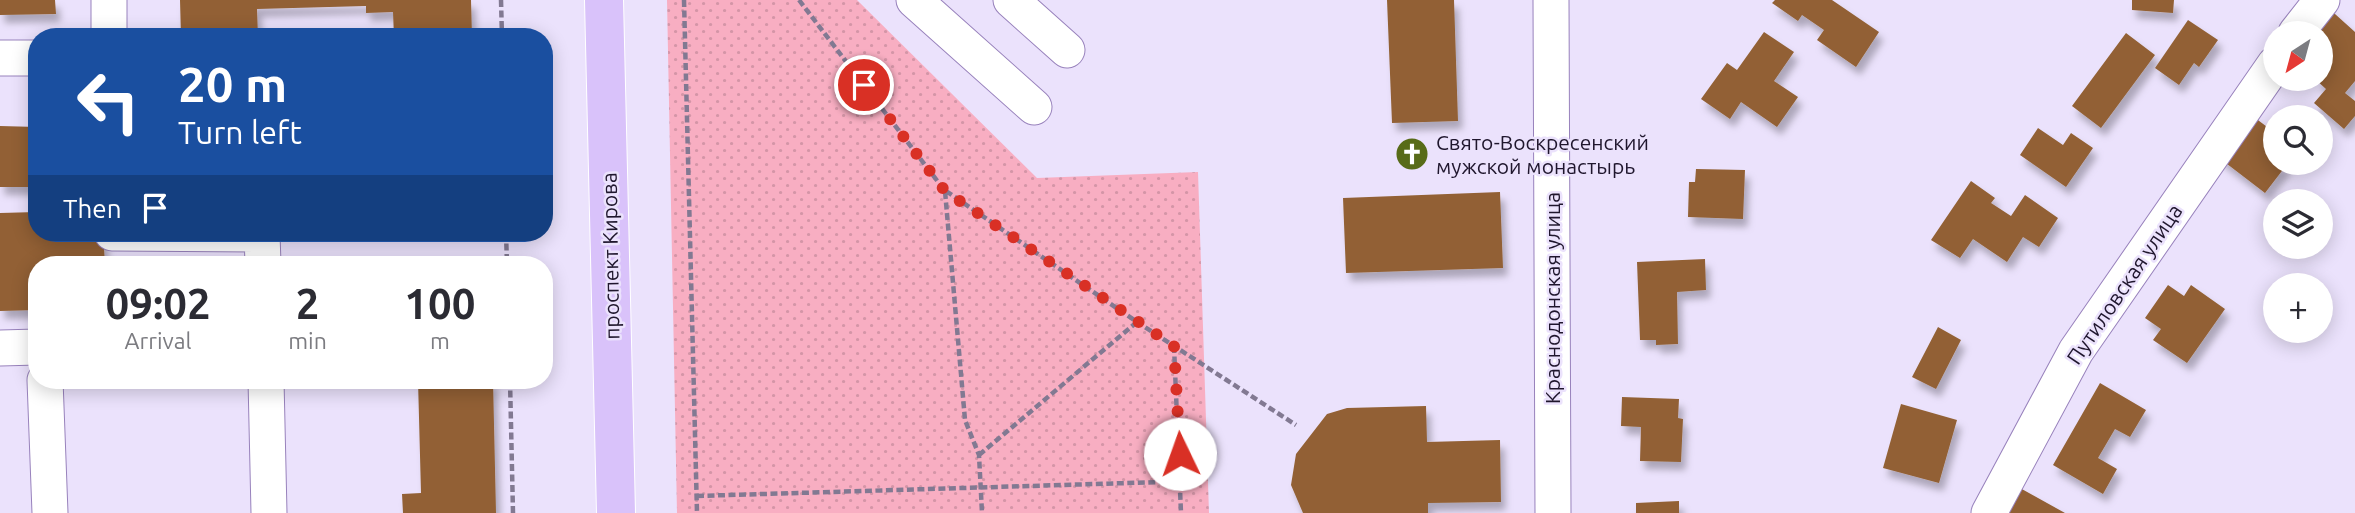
<!DOCTYPE html>
<meta charset="utf-8">
<style>
body{margin:0;font-family:Ubuntu,sans-serif;background:#f2f2f3;color:#2b2b33;height:100vh;display:flex;flex-direction:column;font-size:26px;white-space:nowrap}
*{box-sizing:border-box;margin:0}
p{font-size:23px;color:#7c7c81}
.icon{flex:none;width:38px;height:38px;fill:none;stroke:currentColor;stroke-width:2;stroke-linecap:round;stroke-linejoin:round}
.map{position:relative;flex:1;overflow:hidden}
.details{position:absolute;left:28px;top:256px;width:525px;height:133px;display:flex;flex-direction:column;background:#fff;border-radius:28px;box-shadow:0 4px 18px #0003}
.details>*{flex:none}
.hud{position:absolute;left:28px;top:28px;width:525px;height:214px;border-radius:28px;box-shadow:0 4px 18px #0003;background:#1a4fa0;color:#fff;overflow:hidden}
.needle{width:46px;rotate:216deg}
.tools{position:absolute;left:2263px;top:21px;display:grid;gap:14px}
.tools a{display:grid;place-items:center;width:70px;height:70px;border-radius:50%;background:#fff;box-shadow:0 4px 18px #0003;font-size:35px}
.pin{position:absolute;display:grid;place-items:center;width:60px;height:60px;color:#fff;margin:-30px;border:4px solid #fff;border-radius:50%;box-shadow:0 2px 7px #0007}
.me{position:absolute;width:77px;margin:-38px;rotate:357deg;stroke-linejoin:round;filter:drop-shadow(0 0 5px #0008)}
.turn{display:flex;align-items:center;gap:24px;height:147px;padding:0 35px;font-size:32px}
.turn .icon{width:91px;height:91px;stroke-width:2.5}
.turn b{display:block;font-size:49px;line-height:60px}
.then{display:flex;align-items:center;height:66px;padding:0 35px;background:#0003;gap:14px;font-size:26px}
.eta{display:flex;justify-content:space-evenly;align-items:center;height:119px;text-align:center}
.eta b{font-size:42px;font-weight:700;line-height:49px}
.map>svg:first-child{display:block}
.park{fill:url(#park-dots)}
.building{fill:#926134;filter:url(#shadow)}
.lines{fill:none;stroke-linecap:round;stroke-linejoin:round}
.minor-casing{stroke:#9882bc;stroke-width:37}
.major-casing{stroke:#fff;stroke-width:40}
.path{stroke:#827992;stroke-width:4.5;stroke-dasharray:7 3.5;stroke-linecap:butt}
.minor{stroke:#fff;stroke-width:35}
.major{stroke:#d9c2fa;stroke-width:38}
.route{stroke:#d93025;stroke-width:12;stroke-dasharray:0 21.6}
.labels{text-anchor:middle;dominant-baseline:central;stroke-width:5;stroke-linejoin:round;paint-order:stroke}
.poi-label{font-size:21px;fill:#1f162d;stroke:#ebe2fc;text-anchor:start}
.street-label{font-size:21px;fill:#1f162d;stroke:#ebe2fc}
</style>
<div class="map">
<svg width="2355" height="513" viewBox="0 0 2355 513">
<defs>
<pattern id="park-dots" width="8" height="8" patternUnits="userSpaceOnUse" patternTransform="scale(1.75)"><rect width="8" height="8" fill="#f8aec2"/><path d="M2 2h.1M6 6h.1" fill="none" stroke="#d495a7" stroke-width="1.8" stroke-linecap="round"/></pattern>
<filter id="shadow"><feDropShadow dx="4.5" dy="8" stdDeviation="3.5" flood-color="#0004"/></filter>
</defs>
<rect width="100%" height="100%" fill="#ebe2fc"/>
<path class="park" d="M667 0H857L1037 178 1198 172 1209 513H677Z"/>
<path class="building" d="M0 0H55L56 14 0 15Z
M180 0H471L472 37H394L393 12 366 13V6L257 9 258 37H181Z
M1387 0H1454L1458 121 1392 123Z
M1775 0H1832L1879 32 1856 67 1817 40 1824 30 1802 15 1798 21 1772 3Z
M2132 0H2174L2173 13 2132 10Z
M2325 5 2355 32V81L2345 93 2355 101V116L2344 129 2314 103 2326 89 2315 79H2320V33H2300Z
M2188 20 2218 40 2199 67 2194 63 2179 85 2155 68Z
M1764 32 1794 52 1774 81 1798 97 1777 127 1741 102 1730 119 1701 99 1727 63 1737 70Z
M2126 33 2155 55 2101 128 2072 106Z
M2250 114 2275 133V163H2288L2265 193 2218 157Z
M0 126 37 127V187H0Z
M2038 128 2063 145 2071 133 2093 148 2066 187 2020 155Z
M1696 169 1745 170 1743 219 1688 217 1689 182H1695Z
M1971 181 1995 198 1991 203 2011 216 2025 195 2058 218 2039 247 2023 237 2007 262 1973 239 1960 258 1931 240Z
M1500 192 1503 268 1346 273 1343 198Z
M37 212V233H103L105 264H37V310L0 311V213Z
M1705 259 1706 290 1677 292 1678 344 1656 345V340H1640L1637 262Z
M2168 285 2184 296 2191 285 2225 309 2187 363 2153 340 2161 329 2145 318Z
M1938 327 1961 340 1936 389 1912 377Z
M418 380H493L496 513H403L402 494 421 493Z
M2100 383 2146 410 2130 437 2115 429 2098 458 2117 469 2103 494 2053 465Z
M1622 397 1679 399 1678 418 1683 419 1681 462 1640 461 1641 427 1621 426Z
M1901 404 1957 420 1939 483 1883 468Z
M1426 406 1427 442 1500 440 1501 502 1428 503V513H1303L1291 485 1296 454 1327 414 1347 408Z
M2020 488 2065 513H2006Z
M1679 501V513H1636V503Z"/>
<g class="lines">
<defs>
<path id="minor" d="M109 0V37
M914 0 1034 107
M1011 0 1067 50
M1551 0 1553 513
M2296 33 2322 0
M0 58H37
M112 233 262 234 263 264
M0 348 37 347
M45 380 50 513
M266 380 269 513
M1989 513 2076 351 2275 64"/>
<path id="major" d="M604 0 616 513"/>
</defs>
<use href="#minor" class="minor-casing"/>
<use href="#major" class="major-casing"/>
<path class="path" d="M501 0 502 37
M684 0 697 513
M799 0 945 191 965 420 979 455 982 513
M946 191 1137 322 1296 425
M506 233 507 264
M1174 346 1181 513
M510 380 513 513
M979 455 1137 322
M697 496 1195 481"/>
<use href="#minor" class="minor"/>
<use href="#major" class="major"/>
</g>
<g class="lines">
<path class="route" d="M864 85 945 191 1174 346 1180 454"/>
</g>
<defs>
<symbol id="church-disc" viewBox="-11 -11 22 22"><circle r="9.5" fill="#586b18" stroke="#ebe2fc"/><path d="M-1.2-6h2.4v3.5h3.3v2.4h-3.3V6h-2.4V-.1h-3.3v-2.4h3.3Z" fill="#fff"/></symbol>
</defs>
<g fill-rule="evenodd">
<use href="#church-disc" x="1393" y="135" width="38" height="38"/>
</g>
<g class="labels">
<g class="poi-label">
<text x="1436" y="142">Свято-Воскресенский<tspan x="1436" dy="24">мужской монастырь</tspan></text>
</g>
<g class="street-label">
<text transform="translate(610 256) rotate(-91)">проспект Кирова</text>
<text transform="translate(2124 284) rotate(-56)">Путиловская улица</text>
<text transform="translate(1552 298) rotate(-90)">Краснодонская улица</text>
</g>
</g>
</svg>
<div class="tools">
<a><svg class="needle" viewBox="-14 -14 28 28"><path d="M0-13l5 13h-10z" fill="#e53935"/><path d="M0 13l5-13h-10z" fill="#7c7c81"/></svg></a>
<a><svg class="icon" aria-label="search" viewBox="0 0 24 24"><circle cx="10" cy="10" r="6"/><path d="M15 15l6 6"/></svg></a>
<a><svg class="icon" aria-label="layers" viewBox="0 0 24 24"><path d="M12 4l9 5-9 5-9-5zM3 14l9 5 9-5"/></svg></a>
<a>+</a>
</div>
<div class="pin" style="left:864px;top:85px;background:#d93025"><svg class="icon" aria-label="arrive" viewBox="0 0 24 24"><path d="M6 21V4h12l-3 4 3 4H6"/></svg></div>
<svg class="me" style="left:1180px;top:454px" viewBox="-20 -20 40 40"><circle r="19" fill="#fff"/><path d="M0-13L10 11 0 6-10 11z" fill="#d93025"/></svg>
<div class="hud">
<div class="turn"><svg class="icon" aria-label="left" viewBox="0 0 24 24"><path d="M17 20v-9H6M10 6l-5 5 5 5"/></svg><div><b>20 m</b>Turn left</div></div>
<div class="then">Then<svg class="icon" aria-label="arrive" viewBox="0 0 24 24"><path d="M6 21V4h12l-3 4 3 4H6"/></svg></div>
</div>
<section class="details">
<div class="eta">
<div><b>09:02</b><p>Arrival</p></div>
<div><b>2</b><p>min</p></div>
<div><b>100</b><p>m</p></div>
</div>
</section>
</div>
